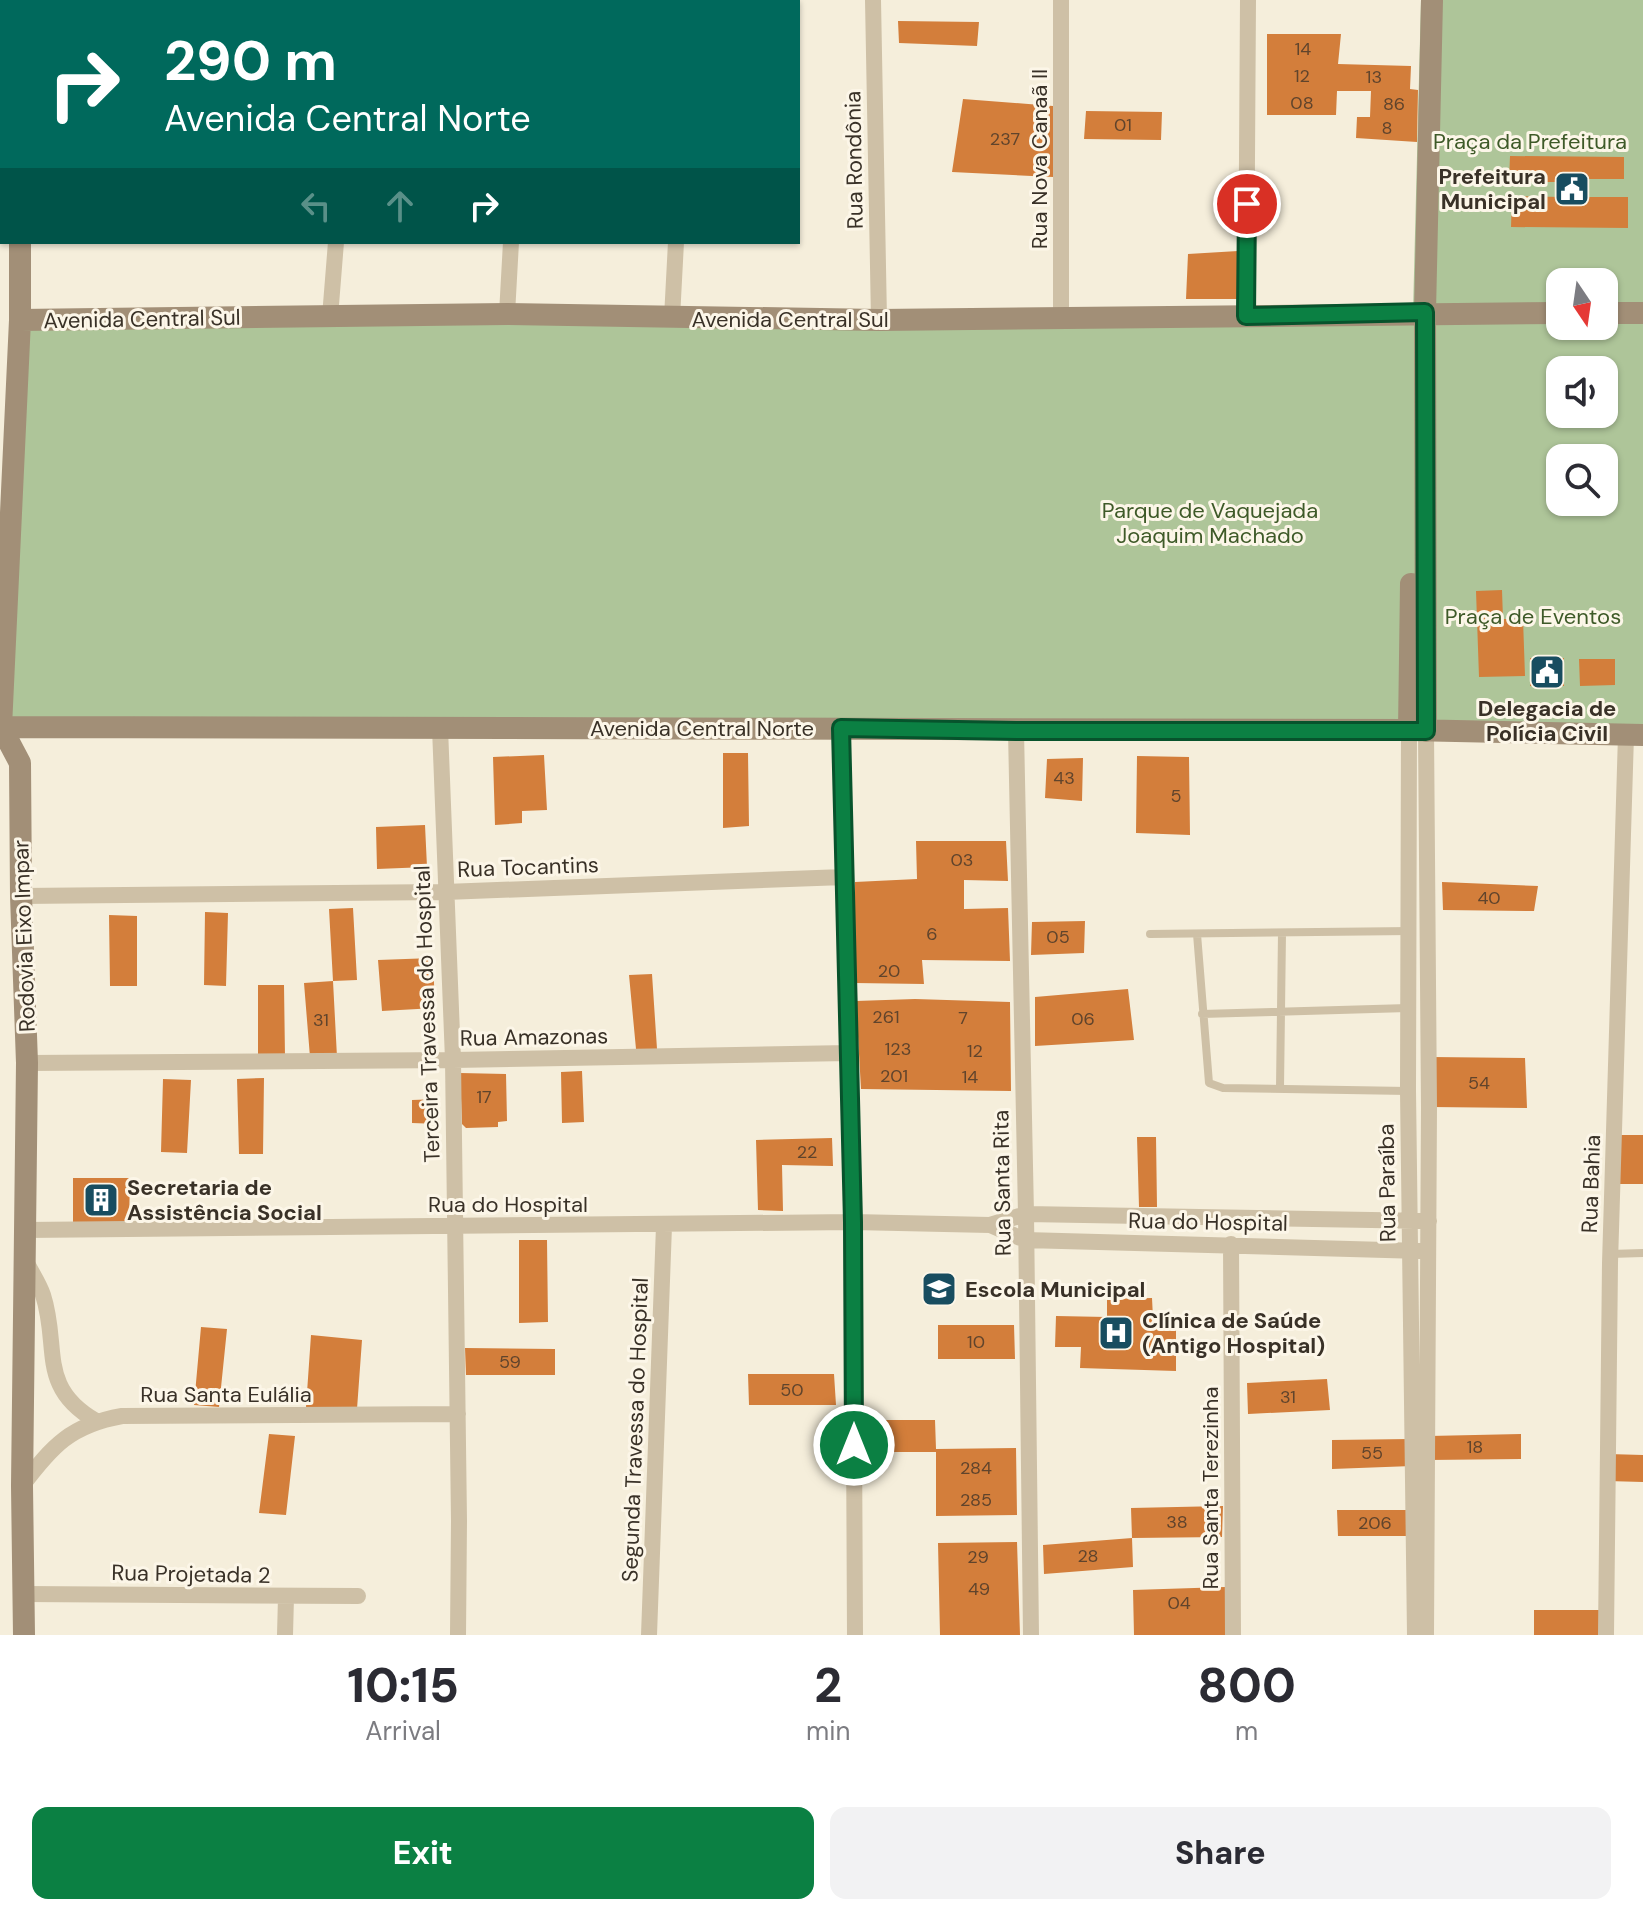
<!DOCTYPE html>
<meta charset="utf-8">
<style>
body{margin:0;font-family:"DM Sans",sans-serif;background:#f2f2f3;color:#2b2b33;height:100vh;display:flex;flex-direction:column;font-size:30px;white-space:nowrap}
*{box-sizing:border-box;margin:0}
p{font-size:26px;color:#7c7c81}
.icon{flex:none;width:44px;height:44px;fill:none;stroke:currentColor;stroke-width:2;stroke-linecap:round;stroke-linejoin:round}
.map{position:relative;height:1635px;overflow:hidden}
.sheet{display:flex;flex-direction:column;background:#fff;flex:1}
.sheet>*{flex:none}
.guide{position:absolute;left:0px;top:0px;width:800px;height:244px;box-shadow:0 2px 6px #0004;background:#00695c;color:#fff;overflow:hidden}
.needle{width:52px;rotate:167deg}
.fabs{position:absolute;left:1546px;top:268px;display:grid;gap:16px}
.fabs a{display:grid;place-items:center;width:72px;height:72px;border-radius:16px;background:#fff;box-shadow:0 2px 6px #0004;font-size:40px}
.pin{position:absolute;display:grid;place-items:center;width:68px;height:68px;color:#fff;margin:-34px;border:4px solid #fff;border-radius:50%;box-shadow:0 2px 8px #0007}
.me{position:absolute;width:88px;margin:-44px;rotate:0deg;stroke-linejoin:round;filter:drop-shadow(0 0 6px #0008)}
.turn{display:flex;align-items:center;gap:28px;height:168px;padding:0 32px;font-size:36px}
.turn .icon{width:104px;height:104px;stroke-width:2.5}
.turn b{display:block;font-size:56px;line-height:68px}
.lanes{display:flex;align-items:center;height:76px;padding:0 32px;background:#0003;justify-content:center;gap:40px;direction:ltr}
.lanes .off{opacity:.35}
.eta{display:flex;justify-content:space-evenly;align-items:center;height:136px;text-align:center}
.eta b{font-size:48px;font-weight:800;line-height:56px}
.primary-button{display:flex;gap:16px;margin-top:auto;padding:16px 32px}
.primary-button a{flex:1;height:92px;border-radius:16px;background:#0b8043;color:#fff;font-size:32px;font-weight:800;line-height:92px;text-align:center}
.primary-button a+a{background:#f2f2f3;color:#2b2b33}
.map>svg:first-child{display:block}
.green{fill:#aec599;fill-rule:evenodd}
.building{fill:#d37e3b}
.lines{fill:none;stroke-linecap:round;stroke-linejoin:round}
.lane{stroke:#cec0a6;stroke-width:8}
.street{stroke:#cec0a6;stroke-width:16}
.secondary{stroke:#a28f77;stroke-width:22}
.route-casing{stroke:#07532c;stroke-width:20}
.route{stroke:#0b8043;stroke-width:14}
.labels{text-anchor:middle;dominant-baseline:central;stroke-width:6;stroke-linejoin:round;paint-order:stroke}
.number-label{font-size:18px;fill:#60442c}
.park-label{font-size:22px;fill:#3e5a28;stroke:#fcf6e8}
.street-label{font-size:22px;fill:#393127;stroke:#fcf6e8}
.poi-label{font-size:22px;font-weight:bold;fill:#393127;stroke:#fcf6e8;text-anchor:start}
</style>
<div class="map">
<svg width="1643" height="1635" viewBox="0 0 1643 1635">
<rect width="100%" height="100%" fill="#f5eedb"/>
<path class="green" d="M1421 0H1643V731L1 727 20 320 1413 312ZM1560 282H1604V326H1560ZM1560 370H1604V414H1560ZM1560 458H1604V502H1560Z"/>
<path class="building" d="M898 21 979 22 977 46 899 43Z
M1267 34H1341L1338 64 1411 66 1410 89 1418 90 1417 142 1356 138 1357 117H1370L1371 91H1337L1336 115H1267Z
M963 99 1053 106V177L952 172Z
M1086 111 1162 112 1161 140 1084 139Z
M1510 156 1624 157V179H1581V197H1628V228L1511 227 1512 196 1562 197V182H1509Z
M1238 251 1237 299H1186L1188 254Z
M1502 590 1503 619H1523L1525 676 1479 677 1476 591Z
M1530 658H1564V686H1530Z
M1579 659H1615V685L1580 686Z
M723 753H748L749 826 723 828Z
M544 755 547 810 522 811V823L495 825 493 757Z
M1137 756 1189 757 1190 835 1136 833Z
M1083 758 1082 801 1045 798 1047 759Z
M425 825 427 867 377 869 376 827Z
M916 841H1006L1008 881 964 880V909L1008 908 1010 961 922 960 924 984 855 983V882L917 879Z
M1442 882 1538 886 1534 911 1443 910Z
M353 908 357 980 333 981 329 909Z
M205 912 228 913 226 986 204 985Z
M109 915 137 916V986H110Z
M1085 921 1084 953 1031 955 1032 922Z
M433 958 435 1008 382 1011 378 960Z
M652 974 657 1049H636L629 975Z
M333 981 337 1057H310L304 983Z
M258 985H284L285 1057H258Z
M1128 989 1134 1040 1035 1046V997Z
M915 999 1010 1002 1011 1091 861 1089 856 1001Z
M1431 1057 1525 1058 1527 1108 1431 1107Z
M582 1071 584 1122 562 1123 561 1072Z
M460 1073 506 1074 507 1121 498 1122V1127L466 1128 462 1124Z
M264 1078 263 1154H239L237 1079Z
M163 1079 191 1080 187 1153 161 1152Z
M439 1099V1124L412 1123V1100Z
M1614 1135H1643V1184H1612Z
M1137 1137H1156L1157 1207H1139Z
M832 1138 833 1166 782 1165 783 1211 758 1210 756 1140Z
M73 1178H130L129 1222H73Z
M519 1240H547L548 1322 519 1323Z
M1152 1298 1153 1318 1176 1319V1371L1080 1368 1081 1347H1055L1056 1316 1107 1317V1299Z
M938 1325H1014L1015 1359H938Z
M201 1327 227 1329 219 1407 194 1405Z
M311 1335 362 1340 357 1409 306 1407Z
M465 1348 555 1349V1375H466Z
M748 1374H834L836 1405H749Z
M1327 1379 1330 1410 1248 1414 1247 1383Z
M862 1420H935L936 1449 1016 1448 1017 1515 936 1516V1452H861Z
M269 1434 295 1436 286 1515 259 1513Z
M1521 1434V1459L1428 1460 1429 1436Z
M1411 1439 1412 1466 1332 1469V1440Z
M1608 1454 1643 1455V1482L1607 1481Z
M1223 1506 1222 1537 1132 1538 1131 1508Z
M1337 1510H1413V1536H1338Z
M1132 1538 1133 1567 1044 1574 1043 1545Z
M1017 1542 1020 1635H940L938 1543Z
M1225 1587V1635H1134L1133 1590Z
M1534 1610H1606V1635H1534Z"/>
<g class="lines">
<path class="lane" d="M1150 934 1411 931
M1197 934 1209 1083 1223 1088 1408 1091
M1202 1014 1408 1008
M1280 1088 1282 933
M1610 1254 1643 1253"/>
<path class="street" d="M873 0 879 320
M1061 0V318
M352 2 353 0
M526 2V0
M690 2V0
M507 314 511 242
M1246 316 1248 0
M330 317 336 242
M672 318 676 242
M440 728 453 1060 459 1521 458 1635
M841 728 853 1222 855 1635
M1409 730 1408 1091 1415 1635
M1016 731 1026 1214 1031 1635
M21 896 445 892 844 877
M27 1063 453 1060 849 1053
M990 1225 1025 1240 1421 1251
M25 1230 853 1222 990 1225 1026 1214 1429 1221
M1231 1244 1233 1635
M26 1261C31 1272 39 1283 43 1295 60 1347 37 1387 96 1421
M22 1486C52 1446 71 1425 122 1416L458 1414
M23 1594 358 1596
M285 1635 286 1597
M649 1635 664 1226
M1426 1635 1429 1108 1426 731
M1606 1635 1610 1263 1626 735"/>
<path class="secondary" d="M21 2V0
M20 242V320L1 727 20 763 21 896 27 1063 22 1486 24 1635
M1604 313H1643
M20 320 507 314 879 320 1560 313
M1 727 1409 730 1643 735
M1409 730 1411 584
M1426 731 1425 312 1432 0"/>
</g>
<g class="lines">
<defs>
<path id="route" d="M854 1445 853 1222 841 728 1016 731H1426L1425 312 1246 316 1247 204"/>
</defs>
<use href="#route" class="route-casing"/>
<use href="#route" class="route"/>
</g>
<defs>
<symbol id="civic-square" viewBox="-11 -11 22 22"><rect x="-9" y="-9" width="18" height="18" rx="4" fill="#184d60" stroke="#fcf6e8"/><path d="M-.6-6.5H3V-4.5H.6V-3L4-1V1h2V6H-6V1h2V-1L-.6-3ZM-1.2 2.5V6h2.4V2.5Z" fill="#fff"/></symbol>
<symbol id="building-square" viewBox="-11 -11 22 22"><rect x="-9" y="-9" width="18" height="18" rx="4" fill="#184d60" stroke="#fcf6e8"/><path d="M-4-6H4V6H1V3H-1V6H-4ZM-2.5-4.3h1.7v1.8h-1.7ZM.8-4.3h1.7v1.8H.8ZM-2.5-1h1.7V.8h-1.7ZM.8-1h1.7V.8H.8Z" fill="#fff"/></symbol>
<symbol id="school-square" viewBox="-11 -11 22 22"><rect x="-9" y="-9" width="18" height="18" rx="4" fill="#184d60" stroke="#fcf6e8"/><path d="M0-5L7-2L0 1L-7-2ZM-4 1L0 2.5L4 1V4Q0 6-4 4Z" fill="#fff"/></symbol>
<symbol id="hospital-square" viewBox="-11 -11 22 22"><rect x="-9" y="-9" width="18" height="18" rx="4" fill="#184d60" stroke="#fcf6e8"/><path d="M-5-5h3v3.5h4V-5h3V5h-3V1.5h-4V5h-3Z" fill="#fff"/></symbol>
</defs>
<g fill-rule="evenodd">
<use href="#civic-square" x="1552" y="169" width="40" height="40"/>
<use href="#civic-square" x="1527" y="652" width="40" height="40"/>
<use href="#building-square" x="81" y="1180" width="40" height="40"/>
<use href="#school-square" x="919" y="1269" width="40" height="40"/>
<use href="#hospital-square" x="1096" y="1313" width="40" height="40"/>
</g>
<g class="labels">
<g class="number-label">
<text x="1303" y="49">14</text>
<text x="1302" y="76">12</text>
<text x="1374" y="77">13</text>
<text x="1302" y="103">08</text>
<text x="1394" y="104">86</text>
<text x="1123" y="125">01</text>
<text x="1387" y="128">8</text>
<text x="1005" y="139">237</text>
<text x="1064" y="778">43</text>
<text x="1176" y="796">5</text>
<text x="962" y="860">03</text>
<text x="1489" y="898">40</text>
<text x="932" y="934">6</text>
<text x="1058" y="937">05</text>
<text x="889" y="971">20</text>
<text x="886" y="1017">261</text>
<text x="963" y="1018">7</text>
<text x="1083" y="1019">06</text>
<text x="321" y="1020">31</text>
<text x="898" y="1049">123</text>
<text x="975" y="1051">12</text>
<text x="894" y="1076">201</text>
<text x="970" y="1077">14</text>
<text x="1479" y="1083">54</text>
<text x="484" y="1097">17</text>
<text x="807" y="1152">22</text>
<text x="976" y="1342">10</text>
<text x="510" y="1362">59</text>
<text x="792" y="1390">50</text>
<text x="1288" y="1397">31</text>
<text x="1475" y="1447">18</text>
<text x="1372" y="1453">55</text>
<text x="976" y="1468">284</text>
<text x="976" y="1500">285</text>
<text x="1177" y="1522">38</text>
<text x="1375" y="1523">206</text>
<text x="1088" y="1556">28</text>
<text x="978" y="1557">29</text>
<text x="979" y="1589">49</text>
<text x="1179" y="1603">04</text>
</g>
<g class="park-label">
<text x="1530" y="141">Praça da Prefeitura</text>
<text x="1210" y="510">Parque de Vaquejada<tspan x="1210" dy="25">Joaquim Machado</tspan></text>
<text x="1533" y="616">Praça de Eventos</text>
</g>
<g class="street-label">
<text transform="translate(1039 159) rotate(-90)">Rua Nova Canaã II</text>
<text transform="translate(854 160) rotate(-91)">Rua Rondônia</text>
<text transform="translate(142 319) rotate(-1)">Avenida Central Sul</text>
<text x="790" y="319">Avenida Central Sul</text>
<text x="702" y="728">Avenida Central Norte</text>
<text transform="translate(528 867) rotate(-2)">Rua Tocantins</text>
<text transform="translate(24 936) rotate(-92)">Rodovia Eixo Impar</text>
<text transform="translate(427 1014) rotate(-92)">Terceira Travessa do Hospital</text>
<text transform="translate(534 1037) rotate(-1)">Rua Amazonas</text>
<text transform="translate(1002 1183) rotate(-91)">Rua Santa Rita</text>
<text transform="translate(1387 1183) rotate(-91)">Rua Paraíba</text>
<text transform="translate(1591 1184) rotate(-88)">Rua Bahia</text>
<text x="508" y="1204">Rua do Hospital</text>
<text transform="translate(1208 1222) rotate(1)">Rua do Hospital</text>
<text x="226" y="1394">Rua Santa Eulália</text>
<text transform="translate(635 1430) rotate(-88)">Segunda Travessa do Hospital</text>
<text transform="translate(1210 1488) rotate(-90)">Rua Santa Terezinha</text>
<text transform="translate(191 1574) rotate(1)">Rua Projetada 2</text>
</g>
<g class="poi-label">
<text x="1546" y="176" text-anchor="end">Prefeitura<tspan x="1546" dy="25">Municipal</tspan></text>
<text x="1547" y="708" text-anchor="middle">Delegacia de<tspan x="1547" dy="25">Polícia Civil</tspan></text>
<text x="127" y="1187">Secretaria de<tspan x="127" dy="25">Assistência Social</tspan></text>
<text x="965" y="1289">Escola Municipal</text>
<text x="1142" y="1320">Clínica de Saúde<tspan x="1142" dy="25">(Antigo Hospital)</tspan></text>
</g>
</g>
</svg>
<div class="fabs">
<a><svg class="needle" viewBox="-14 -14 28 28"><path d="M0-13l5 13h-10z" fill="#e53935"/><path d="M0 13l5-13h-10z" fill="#7c7c81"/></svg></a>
<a><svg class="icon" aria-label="sound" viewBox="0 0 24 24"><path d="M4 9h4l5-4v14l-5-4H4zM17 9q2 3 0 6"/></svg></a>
<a><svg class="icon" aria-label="search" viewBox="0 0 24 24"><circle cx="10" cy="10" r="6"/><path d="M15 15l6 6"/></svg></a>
</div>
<div class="pin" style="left:1247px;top:204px;background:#d93025"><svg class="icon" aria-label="arrive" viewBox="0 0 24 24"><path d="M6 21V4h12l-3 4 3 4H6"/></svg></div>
<svg class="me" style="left:854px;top:1445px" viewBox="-20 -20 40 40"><circle r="17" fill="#0b8043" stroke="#fff" stroke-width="3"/><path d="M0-11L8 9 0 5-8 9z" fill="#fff"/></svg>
<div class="guide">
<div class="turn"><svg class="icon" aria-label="right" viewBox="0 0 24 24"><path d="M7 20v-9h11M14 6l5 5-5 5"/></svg><div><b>290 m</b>Avenida Central Norte</div></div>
<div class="lanes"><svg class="icon off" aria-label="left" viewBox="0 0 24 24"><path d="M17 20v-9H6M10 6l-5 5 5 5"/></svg><svg class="icon off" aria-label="ahead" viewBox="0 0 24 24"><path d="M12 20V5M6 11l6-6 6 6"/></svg><svg class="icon" aria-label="right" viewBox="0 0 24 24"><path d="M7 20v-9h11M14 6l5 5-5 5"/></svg></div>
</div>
</div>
<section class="sheet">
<div class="eta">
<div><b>10:15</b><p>Arrival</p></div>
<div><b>2</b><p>min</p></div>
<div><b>800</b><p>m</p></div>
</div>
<div class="primary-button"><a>Exit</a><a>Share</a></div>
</section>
